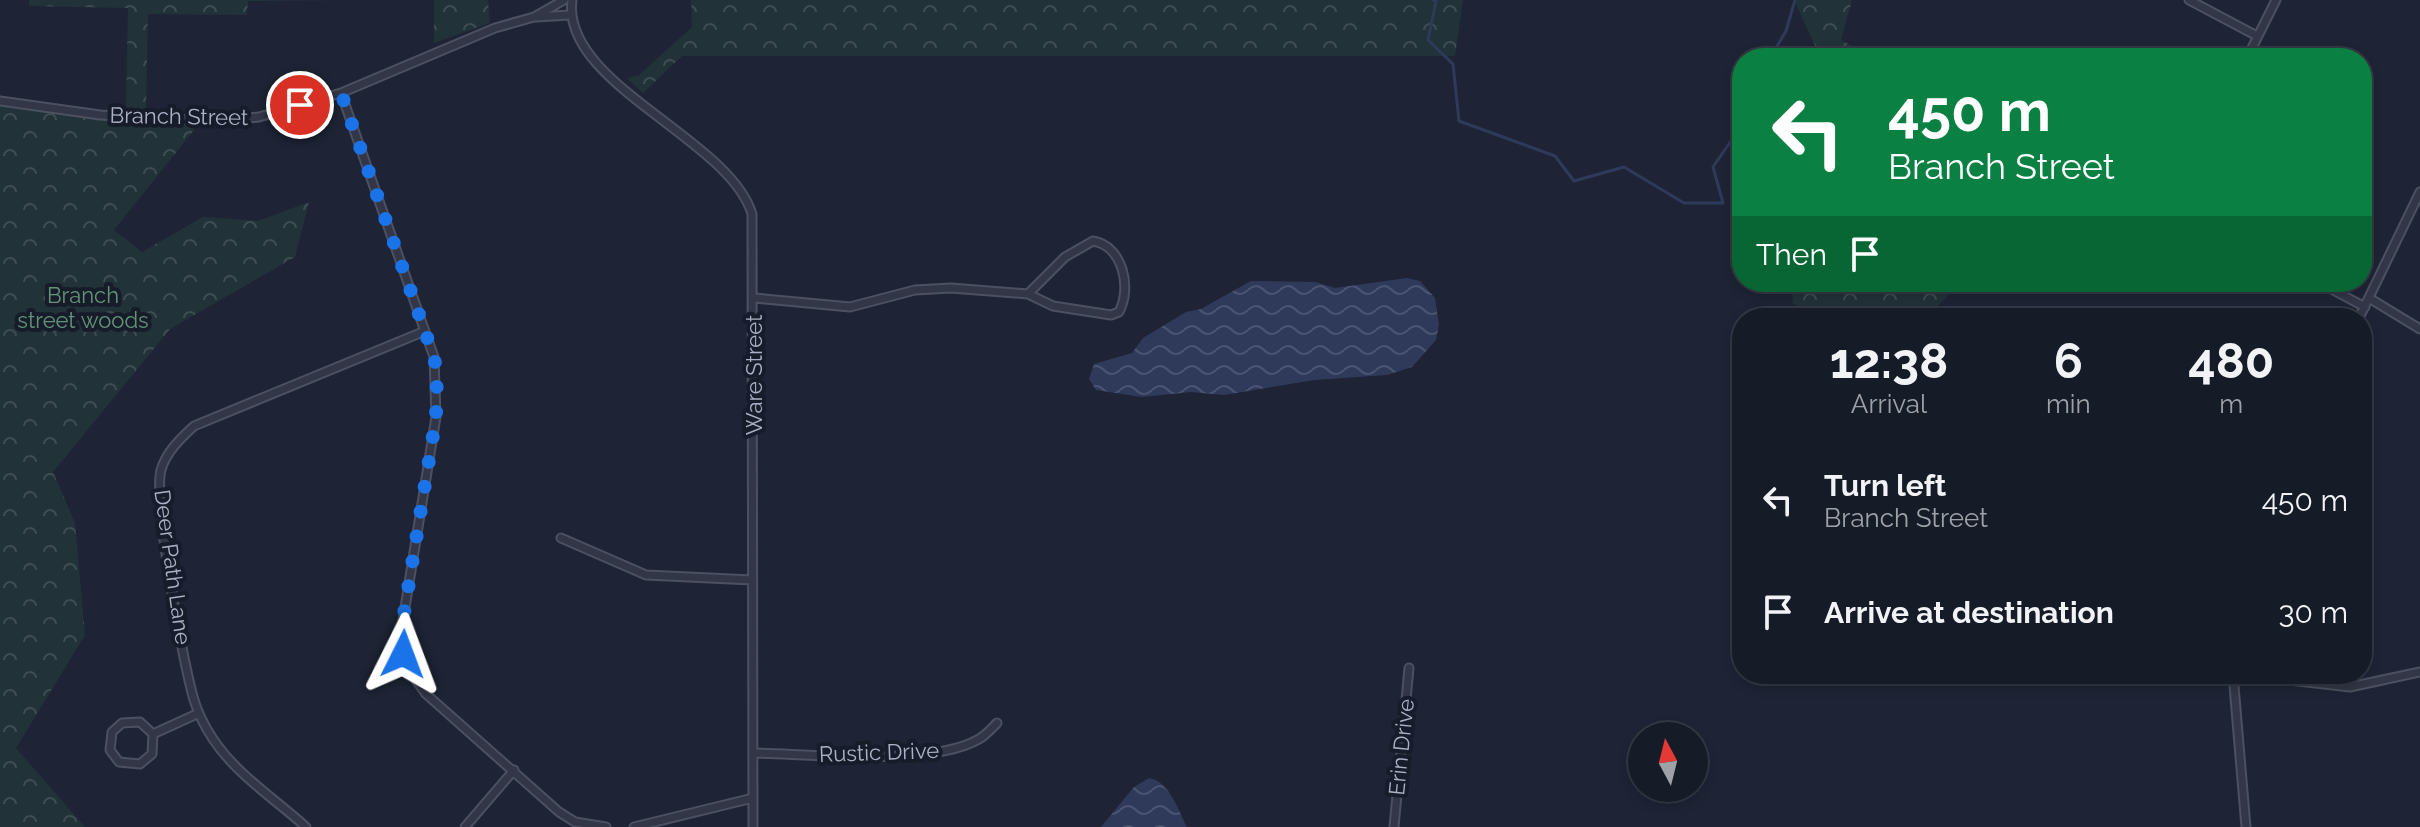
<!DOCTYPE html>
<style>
body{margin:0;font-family:Raleway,sans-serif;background:#232834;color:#f1f3f6;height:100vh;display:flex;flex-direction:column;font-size:30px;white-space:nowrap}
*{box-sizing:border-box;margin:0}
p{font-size:26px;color:#9ea1a8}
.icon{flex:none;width:44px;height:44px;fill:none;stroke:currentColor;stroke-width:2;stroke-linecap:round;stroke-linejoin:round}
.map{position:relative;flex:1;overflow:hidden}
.panel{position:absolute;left:1732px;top:308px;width:640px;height:376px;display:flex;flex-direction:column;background:#161b28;border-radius:32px;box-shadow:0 4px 12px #0003,0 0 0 2px #353945}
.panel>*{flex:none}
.hud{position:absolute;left:1732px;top:48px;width:640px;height:244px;border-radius:32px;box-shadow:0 4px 12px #0003,0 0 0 2px #353945;background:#0b8043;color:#fff;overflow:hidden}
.needle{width:52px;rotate:353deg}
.controls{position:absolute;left:1628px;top:722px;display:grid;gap:16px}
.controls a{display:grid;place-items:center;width:80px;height:80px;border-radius:50%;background:#161b28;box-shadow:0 4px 12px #0003,0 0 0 2px #353945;font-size:40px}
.pin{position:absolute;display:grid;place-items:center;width:68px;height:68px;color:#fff;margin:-34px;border:4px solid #fff;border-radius:50%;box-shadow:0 2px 8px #0007}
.me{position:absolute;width:88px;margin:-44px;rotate:3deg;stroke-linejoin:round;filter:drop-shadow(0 0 6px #0008)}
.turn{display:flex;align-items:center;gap:28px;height:168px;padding:0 24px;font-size:36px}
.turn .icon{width:104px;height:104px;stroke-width:2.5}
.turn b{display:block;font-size:56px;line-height:68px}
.then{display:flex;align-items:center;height:76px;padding:0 24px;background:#0003;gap:16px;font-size:30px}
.eta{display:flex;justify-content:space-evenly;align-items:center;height:136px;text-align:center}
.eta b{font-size:48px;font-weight:700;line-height:56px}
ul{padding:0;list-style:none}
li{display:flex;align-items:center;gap:24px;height:112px;padding:0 24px}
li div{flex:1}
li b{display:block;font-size:30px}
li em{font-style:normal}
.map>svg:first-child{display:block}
.forest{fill:url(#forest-crowns)}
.water{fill:url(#water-waves)}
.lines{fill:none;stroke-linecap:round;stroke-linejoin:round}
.stream{stroke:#2f3a5b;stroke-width:3}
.minor-casing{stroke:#4c5161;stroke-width:11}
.minor{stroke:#323646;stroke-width:7}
.route{stroke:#1a73e8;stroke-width:14;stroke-dasharray:0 25.2}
.labels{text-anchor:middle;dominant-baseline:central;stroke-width:8;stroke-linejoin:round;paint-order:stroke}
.street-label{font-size:22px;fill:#abb0c4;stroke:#171c2a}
.park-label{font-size:22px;fill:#639477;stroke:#171c2a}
</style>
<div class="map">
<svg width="2420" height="827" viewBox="0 0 2420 827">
<defs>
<pattern id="forest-crowns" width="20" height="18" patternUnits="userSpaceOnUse" patternTransform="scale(2)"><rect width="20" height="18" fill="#213238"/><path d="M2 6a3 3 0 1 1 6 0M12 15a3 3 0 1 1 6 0" fill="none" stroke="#3f4d53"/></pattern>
<pattern id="water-waves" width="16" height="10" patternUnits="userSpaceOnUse" patternTransform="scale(2)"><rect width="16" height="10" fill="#2f3a5b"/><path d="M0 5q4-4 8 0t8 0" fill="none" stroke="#4a5471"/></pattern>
</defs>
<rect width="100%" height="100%" fill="#1e2435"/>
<path class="forest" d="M29 0H347L248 1 247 15 148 14 146 109 126 108 128 8 29 6Z
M434 0H488L490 23 434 43Z
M691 0H1463L1455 56H682L643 93 627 78 638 76 692 27Z
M1794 0H1852L1841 40 1875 58H1821Z
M0 103 202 120 114 230 142 252 203 217 258 221 309 202 295 257 170 329 53 472 75 523 85 635 16 748 85 827H0Z
M1791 282H1961L1936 308 1934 318H1825L1793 304Z"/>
<path class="water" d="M1407 278 1420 281 1435 298 1439 325 1436 340 1412 367 1387 375 1314 380 1224 395 1191 392 1142 397 1096 390 1089 379 1094 364 1132 353 1143 338 1186 312 1201 309 1251 281 1315 282 1335 288Z
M1149 778C1170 782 1178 810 1187 827H1101L1134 787Z"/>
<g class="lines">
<path class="stream" d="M1433 0 1436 1 1428 40 1453 64 1459 121 1555 156 1574 181 1624 167 1684 203H1723L1713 167 1742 125
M1770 58 1786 31 1795 0"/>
<defs>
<path id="minor" d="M572 0C561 84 729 138 752 214L753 827
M2189 0 2257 36
M536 17 570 15
M2247 58 2276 0
M341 93 434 357 436 417 402 626 403 654 406 666 426 694 559 812 575 822 606 827
M0 101 100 115 213 121 259 117 341 93 495 28 534 17 564 0
M2318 282 2365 307
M755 298 850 307 915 290 951 288 1028 294 1053 306 1111 315 1119 312C1132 288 1123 246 1093 241L1065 257 1028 294
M2369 298 2420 329
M2359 318 2420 192
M561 538 646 575 752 580
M2233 674 2246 827
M2234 674 2350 687 2420 672
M153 734 152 754 140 764 119 762 110 750 112 732 122 723 140 722 153 734 199 713
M753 753C810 754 931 767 979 739 986 735 992 728 997 723
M306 827C275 799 236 774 213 739 205 727 198 713 194 700 183 663 153 502 161 470 166 452 181 438 194 426L425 331
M465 827 514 770
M634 827 753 798
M1394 827 1409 668"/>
</defs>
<use href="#minor" class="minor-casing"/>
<use href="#minor" class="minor"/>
</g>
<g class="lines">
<path class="route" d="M300 105 341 93 434 357 437 373 436 417 402 626 403 654"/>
</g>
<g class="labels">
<g class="street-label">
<text transform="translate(179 116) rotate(1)">Branch Street</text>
<text transform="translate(754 375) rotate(-90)">Ware Street</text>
<text transform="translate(173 567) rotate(82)">Deer Path Lane</text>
<text transform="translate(1401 747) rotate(-84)">Erin Drive</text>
<text transform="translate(879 752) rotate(-2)">Rustic Drive</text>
</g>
<g class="park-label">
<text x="83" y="295">Branch<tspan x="83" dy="25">street woods</tspan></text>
</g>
</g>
</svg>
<div class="controls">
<a><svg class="needle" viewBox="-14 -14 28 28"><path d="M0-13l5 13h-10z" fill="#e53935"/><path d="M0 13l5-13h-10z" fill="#9ea1a8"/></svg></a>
</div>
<div class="pin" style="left:300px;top:105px;background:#d93025"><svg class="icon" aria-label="arrive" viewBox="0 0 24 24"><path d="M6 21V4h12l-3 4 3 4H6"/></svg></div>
<svg class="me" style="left:403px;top:654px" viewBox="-20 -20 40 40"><path d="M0-17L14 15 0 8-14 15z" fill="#1a73e8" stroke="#fff" stroke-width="4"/></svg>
<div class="hud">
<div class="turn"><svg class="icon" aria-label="left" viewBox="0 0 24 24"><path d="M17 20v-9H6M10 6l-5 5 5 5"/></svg><div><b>450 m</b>Branch Street</div></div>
<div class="then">Then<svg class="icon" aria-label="arrive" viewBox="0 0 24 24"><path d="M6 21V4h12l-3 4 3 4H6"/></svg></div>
</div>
<section class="panel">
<div class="eta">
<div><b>12:38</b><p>Arrival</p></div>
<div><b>6</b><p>min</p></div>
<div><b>480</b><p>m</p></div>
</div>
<ul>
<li><svg class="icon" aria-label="left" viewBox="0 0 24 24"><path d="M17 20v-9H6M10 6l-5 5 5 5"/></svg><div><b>Turn left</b><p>Branch Street</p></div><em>450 m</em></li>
<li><svg class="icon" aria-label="arrive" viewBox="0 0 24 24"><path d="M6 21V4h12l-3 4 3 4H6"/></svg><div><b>Arrive at destination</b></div><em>30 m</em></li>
</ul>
</section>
</div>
